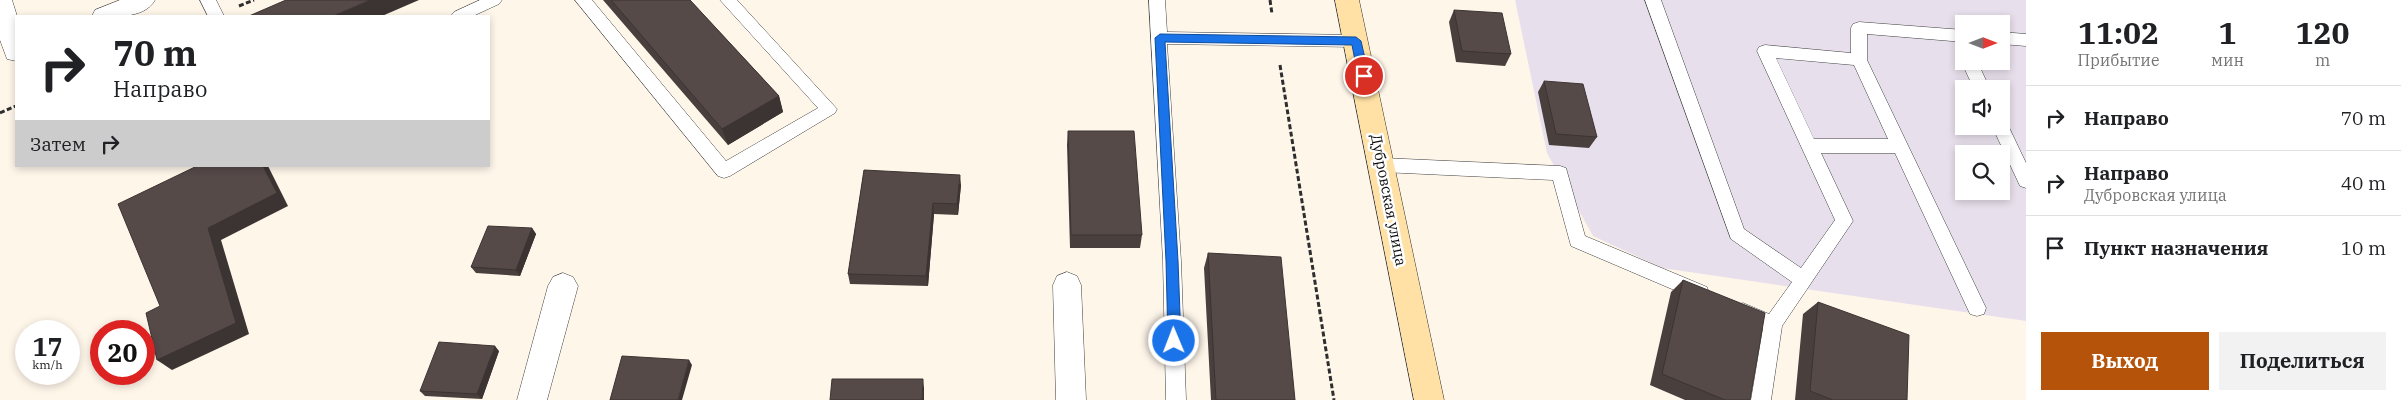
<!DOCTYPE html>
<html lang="ru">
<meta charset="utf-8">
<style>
body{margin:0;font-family:"IBM Plex Serif",serif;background:#f2f2f2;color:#202124;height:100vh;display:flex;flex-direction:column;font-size:19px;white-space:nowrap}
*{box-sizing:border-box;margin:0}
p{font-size:16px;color:#757577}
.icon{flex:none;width:28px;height:28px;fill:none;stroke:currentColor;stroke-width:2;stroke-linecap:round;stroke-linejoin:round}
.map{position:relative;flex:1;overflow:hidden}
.drawer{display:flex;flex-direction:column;background:#fff;width:375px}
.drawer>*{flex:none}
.banner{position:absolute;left:15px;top:15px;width:475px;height:152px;border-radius:0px;box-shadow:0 2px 8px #0003;background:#fff;color:#202124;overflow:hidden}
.needle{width:32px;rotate:90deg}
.fabs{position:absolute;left:1955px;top:15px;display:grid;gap:10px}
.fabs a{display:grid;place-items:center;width:55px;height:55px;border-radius:0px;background:#fff;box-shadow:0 2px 8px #0003;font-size:25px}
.speed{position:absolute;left:15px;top:320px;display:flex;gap:10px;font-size:25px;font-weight:700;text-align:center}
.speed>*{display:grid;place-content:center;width:65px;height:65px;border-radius:50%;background:#fff;box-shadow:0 2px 8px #0003;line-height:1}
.speed small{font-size:12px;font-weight:400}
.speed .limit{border:8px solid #d22;background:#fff;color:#111}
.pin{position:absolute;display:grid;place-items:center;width:42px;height:42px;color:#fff;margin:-21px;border:2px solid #fff;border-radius:50%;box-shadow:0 1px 5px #0007}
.me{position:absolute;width:55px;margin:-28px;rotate:359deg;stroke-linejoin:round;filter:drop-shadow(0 0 4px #0008)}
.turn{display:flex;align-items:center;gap:18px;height:105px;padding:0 15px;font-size:22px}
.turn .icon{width:65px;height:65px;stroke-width:2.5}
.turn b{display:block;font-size:35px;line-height:42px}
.then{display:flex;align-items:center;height:48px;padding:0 15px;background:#0003;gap:10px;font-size:19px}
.eta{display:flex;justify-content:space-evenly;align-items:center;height:85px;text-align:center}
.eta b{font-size:30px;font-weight:700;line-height:35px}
.primary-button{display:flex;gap:10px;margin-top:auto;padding:10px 15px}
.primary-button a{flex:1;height:58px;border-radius:0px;background:#b45309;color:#fff;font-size:20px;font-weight:700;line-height:58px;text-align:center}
.primary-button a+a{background:#f2f2f2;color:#202124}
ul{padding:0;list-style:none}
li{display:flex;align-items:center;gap:15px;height:65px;padding:0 15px;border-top:1px solid #e0e0e0}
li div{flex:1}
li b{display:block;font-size:19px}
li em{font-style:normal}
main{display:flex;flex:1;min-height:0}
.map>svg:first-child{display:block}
.industrial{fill:#e7dfeb;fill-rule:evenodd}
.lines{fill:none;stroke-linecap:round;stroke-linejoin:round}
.lane-casing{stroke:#3f3f3f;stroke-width:1}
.street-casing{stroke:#3f3f3f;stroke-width:1}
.secondary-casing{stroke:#2e2e2e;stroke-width:1}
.path{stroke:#2e2e2e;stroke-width:3;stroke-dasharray:5 2.5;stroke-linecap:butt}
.lane{fill:#fff;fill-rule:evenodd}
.street{fill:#fff;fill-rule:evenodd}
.secondary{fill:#ffe1a5;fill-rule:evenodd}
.wall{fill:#49403e}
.shaded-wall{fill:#3c3432}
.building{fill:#554a48;stroke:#3c3432}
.route{fill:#1a73e8;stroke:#114b97}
.labels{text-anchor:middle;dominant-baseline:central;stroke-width:5;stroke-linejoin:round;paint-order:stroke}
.street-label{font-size:15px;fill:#0c0c0c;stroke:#fff}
</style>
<main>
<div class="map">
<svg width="2026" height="400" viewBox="0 0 2026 400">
<rect width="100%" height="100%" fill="#fff6ea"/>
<path class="industrial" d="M1515 0H2026V321L1662 268 1593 236 1547 153ZM1964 24H2001V61H1964ZM1964 89H2001V126H1964ZM1964 154H2001V191H1964Z"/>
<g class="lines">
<defs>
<path id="lane" d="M200 0H216L224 16H208Z
M480 0H502L499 4 473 16H451L454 12Z
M575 0H592L726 161 818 108 720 0H737L837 109 835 113 730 176 724 178 718 176Z
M1149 0H1165L1167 32 1356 35 1362 37 1364 41 1362 45 1356 47 1167 44 1181 261 1186 400H1166L1163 261Z
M1645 0H1661L1744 229 1801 268 1835 220 1757 51 1759 47 1765 45 1851 53V28L1853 24 1859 22 1964 30V42L1867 34V60L1986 308 1984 314 1977 316 1970 314 1895 153H1821L1853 221 1782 326 1771 400H1751L1763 328 1736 317 1734 311 1736 305 1743 303 1769 314 1792 282 1731 239ZM1776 58 1854 65 1888 139H1814Z
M2001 32 2026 34V46L2001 44Z
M1964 57V61H1977L1990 89H1974L1961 61Z
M2001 120 2006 121 2026 163V188L2020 186 1992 126H2001Z
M1382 158 1560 166 1566 168 1585 236 1707 287 1709 293 1707 299 1700 301 1571 246 1553 180 1382 172 1376 170 1373 165 1376 160Z"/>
<path id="street" d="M0 0H12L17 16 16 61 7 59 0 40Z
M120 0H155C144 20 112 16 92 16L95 10Z
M1067 272 1077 276 1081 285 1086 400H1056L1053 285 1057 276Z
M563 273 573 277 578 286 547 400H517L548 286 553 277Z"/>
<path id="secondary" d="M1335 0H1359L1444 400H1414Z"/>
</defs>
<use href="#lane" class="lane-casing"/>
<use href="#street" class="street-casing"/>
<use href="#secondary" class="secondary-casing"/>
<path class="path" d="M1270 0 1272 14
M239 6 254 0
M1280 65 1334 400
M0 113 16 106"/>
<use href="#lane" class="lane"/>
<use href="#street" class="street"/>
<use href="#secondary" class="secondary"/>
</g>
<path class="wall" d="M603 0H690L779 96 783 112 728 145Z
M1454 10 1511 54 1505 66 1456 62 1449 22Z
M1544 81 1597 137 1589 148 1549 145 1538 92Z
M1068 131 1142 235 1140 248H1070L1067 145Z
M864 170 961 185 958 215 934 214 928 286 850 284 848 274Z
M532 228 536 234 520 276 476 273 471 267Z
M1208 253 1295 400H1211L1204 268Z
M1683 280 1750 400H1685L1650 385 1671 292Z
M1818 302 1907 400H1795L1803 314Z
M499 351 482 399 425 396 420 391Z"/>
<path class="shaded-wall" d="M370 0H419L382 16H333Z
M779 96 783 112 728 145 722 129Z
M263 166H268L288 206 221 240 249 334 172 370 157 360 208 228Z
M960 175 961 185 958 215 957 204Z
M933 203 934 214 928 286 926 276Z
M532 228 536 234 520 276 516 270Z
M495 346 499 351 482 399 477 394Z
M689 360 692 365 682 400H678Z
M923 379 924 388V400H922Z"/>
<path class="building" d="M286 0H370L333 16H249Z
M611 0H690L779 96 722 129Z
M1454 10 1502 13 1511 54 1462 51Z
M1544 81 1583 84 1597 137 1556 134Z
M1068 131H1134L1142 235H1071Z
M197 166H263L277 193 208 228 236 323 157 360 146 313 160 306 118 204Z
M864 170 960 175 957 204 933 203 926 276 848 274Z
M488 226 532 228 516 270 471 267Z
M1208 253 1281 257 1295 400H1216Z
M1683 280 1765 313 1750 400H1725L1662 374Z
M1818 302 1909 335 1907 400H1833L1810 391Z
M439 342 495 346 477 394 420 391Z
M622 356 689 360 678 400H610Z
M832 379H923L922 400H830Z"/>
<path class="route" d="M1160 34 1356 37 1361 41 1369 76 1364 80 1358 76 1352 45 1165 42 1178 261 1181 341 1179 345 1174 346 1170 345 1168 341 1166 261 1155 38Z"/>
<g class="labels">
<g class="street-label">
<text transform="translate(1389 200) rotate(79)">Дубровская улица</text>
</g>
</g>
</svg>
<div class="fabs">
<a><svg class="needle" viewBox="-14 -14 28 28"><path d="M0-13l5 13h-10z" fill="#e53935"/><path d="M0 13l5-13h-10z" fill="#757577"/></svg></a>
<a><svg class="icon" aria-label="sound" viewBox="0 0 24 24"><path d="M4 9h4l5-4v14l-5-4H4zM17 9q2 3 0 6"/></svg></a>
<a><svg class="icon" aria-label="search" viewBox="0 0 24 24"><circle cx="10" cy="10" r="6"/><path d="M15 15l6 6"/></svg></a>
</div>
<div class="speed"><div>17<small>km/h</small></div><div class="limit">20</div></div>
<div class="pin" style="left:1364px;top:76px;background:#d93025"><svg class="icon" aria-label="arrive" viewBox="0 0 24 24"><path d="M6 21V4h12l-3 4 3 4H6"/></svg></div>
<svg class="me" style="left:1174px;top:341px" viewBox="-20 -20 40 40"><circle r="17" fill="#1a73e8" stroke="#fff" stroke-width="3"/><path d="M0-11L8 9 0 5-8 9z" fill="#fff"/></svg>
<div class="banner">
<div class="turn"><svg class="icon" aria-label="right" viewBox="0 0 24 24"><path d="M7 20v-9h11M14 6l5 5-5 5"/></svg><div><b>70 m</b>Направо</div></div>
<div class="then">Затем<svg class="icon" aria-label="right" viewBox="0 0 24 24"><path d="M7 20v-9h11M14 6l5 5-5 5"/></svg></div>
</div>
</div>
<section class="drawer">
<div class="eta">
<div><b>11:02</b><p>Прибытие</p></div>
<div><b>1</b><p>мин</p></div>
<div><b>120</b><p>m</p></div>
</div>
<ul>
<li><svg class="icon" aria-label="right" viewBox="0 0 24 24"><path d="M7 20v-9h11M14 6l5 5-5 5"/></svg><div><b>Направо</b></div><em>70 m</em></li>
<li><svg class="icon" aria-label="right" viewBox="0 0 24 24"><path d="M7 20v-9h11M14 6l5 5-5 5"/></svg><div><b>Направо</b><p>Дубровская улица</p></div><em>40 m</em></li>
<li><svg class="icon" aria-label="arrive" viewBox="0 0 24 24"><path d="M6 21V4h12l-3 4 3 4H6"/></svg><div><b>Пункт назначения</b></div><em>10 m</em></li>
</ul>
<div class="primary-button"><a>Выход</a><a>Поделиться</a></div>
</section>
</main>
